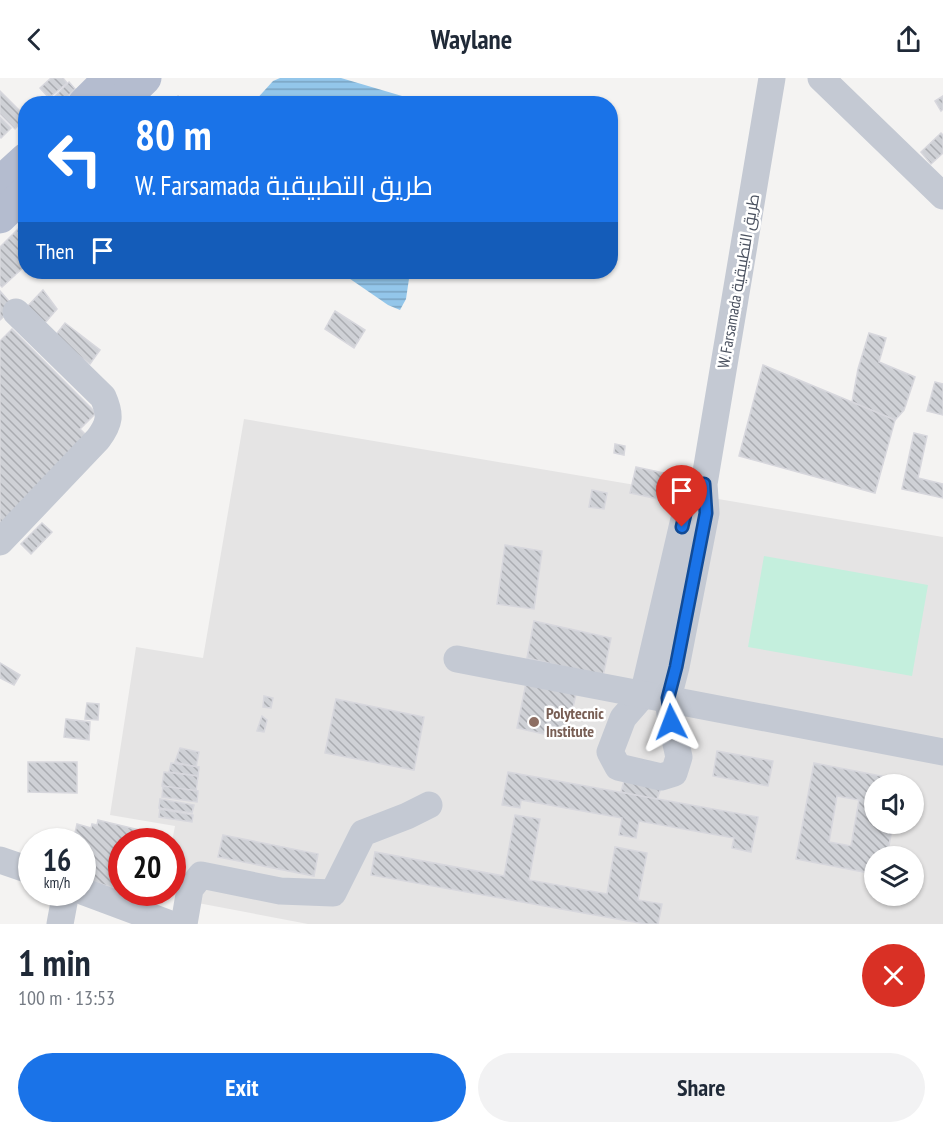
<!DOCTYPE html>
<meta charset="utf-8">
<style>
body{margin:0;font-family:"PT Sans Narrow",Cairo,sans-serif;background:#f2f2f3;color:#1f2937;height:100vh;display:flex;flex-direction:column;font-size:22px;white-space:nowrap}
*{box-sizing:border-box;margin:0}
p{font-size:20px;color:#747a83}
.icon{flex:none;width:33px;height:33px;fill:none;stroke:currentColor;stroke-width:2;stroke-linecap:round;stroke-linejoin:round}
.map{position:relative;height:846px;overflow:hidden}
.sheet{display:flex;flex-direction:column;background:#fff;flex:1}
.sheet>*{flex:none}
.top-card{position:absolute;left:18px;top:18px;width:600px;height:183px;border-radius:24px;box-shadow:0 2px 4px #0004;background:#1a73e8;color:#fff;overflow:hidden}
.tools{position:absolute;left:864px;top:696px;display:grid;gap:12px}
.tools a{display:grid;place-items:center;width:60px;height:60px;border-radius:50%;background:#fff;box-shadow:0 2px 4px #0004;font-size:30px}
.speed{position:absolute;left:18px;top:750px;display:flex;gap:12px;font-size:30px;font-weight:700;text-align:center}
.speed>*{display:grid;place-content:center;width:78px;height:78px;border-radius:50%;background:#fff;box-shadow:0 2px 4px #0004;line-height:1}
.speed small{font-size:15px;font-weight:400}
.speed .limit{border:9px solid #d22;background:#fff;color:#111}
.pin{position:absolute;display:grid;place-items:center;width:51px;height:51px;color:#fff;margin:-62px -26px;border-radius:50% 50% 50% 0;rotate:-45deg;box-shadow:0 0 6px #0007}
.pin .icon{rotate:45deg}
.me{position:absolute;width:66px;margin:-33px;rotate:357deg;stroke-linejoin:round;filter:drop-shadow(0 0 4px #0008)}
.turn{display:flex;align-items:center;gap:21px;height:126px;padding:0 18px;font-size:27px}
.turn .icon{width:78px;height:78px;stroke-width:2.5}
.turn b{display:block;font-size:42px;line-height:51px}
.then{display:flex;align-items:center;height:57px;padding:0 18px;background:#0003;gap:12px;font-size:22px}
.round{display:grid;place-items:center;flex:none;width:63px;height:63px;border-radius:32px;background:#f2f2f3}
.head{display:flex;align-items:center;justify-content:space-between;height:102px;padding:0 18px}
h1{font-size:36px;font-weight:700;line-height:45px}
.cta{display:flex;gap:12px;margin-top:auto;padding:12px 18px}
.cta a{flex:1;height:69px;border-radius:36px;background:#1a73e8;color:#fff;font-size:24px;font-weight:700;line-height:69px;text-align:center}
.cta a+a{background:#f2f2f3;color:#1f2937}
header{display:flex;justify-content:space-between;align-items:center;height:78px;padding:0 18px;background:#fff;font-size:27px;font-weight:700}
.map>svg:first-child{display:block}
.education{fill:#e5e4e4;fill-rule:evenodd}
.grass{fill:#c4efdd}
.water{fill:url(#water-rules)}
.building{fill:url(#building-back-hatch);stroke:#d7d7dd;stroke-width:1.5;fill-rule:evenodd}
.lines{fill:none;stroke-linecap:round;stroke-linejoin:round}
.minor{stroke:#c4c9d3;stroke-width:27}
.major{stroke:#b4bccf;stroke-width:33}
.route-casing{stroke:#114b97;stroke-width:15}
.route{stroke:#1a73e8;stroke-width:10}
.education-dot{fill:#8d6e63;stroke:#fff;stroke-width:2}
.labels{text-anchor:middle;dominant-baseline:central;stroke-width:5;stroke-linejoin:round;paint-order:stroke}
.street-label{font-size:16px;fill:#4a515f;stroke:#fff}
.education-label{font-size:16px;font-weight:bold;fill:#785e54;stroke:#fff;text-anchor:start}
</style>
<header><svg class="icon" aria-label="back" viewBox="0 0 24 24"><path d="M15 5l-7 7 7 7"/></svg>Waylane<svg class="icon" aria-label="share" viewBox="0 0 24 24"><path d="M12 15V3M7 8l5-5 5 5M5 13v7h14v-7"/></svg></header>
<div class="map">
<svg width="943" height="846" viewBox="0 0 943 846">
<defs>
<pattern id="water-rules" width="6" height="5" patternUnits="userSpaceOnUse" patternTransform="scale(1.5)"><rect width="6" height="5" fill="#93c6ea"/><path d="M0 2.5h6" fill="none" stroke="#7aa3c1"/></pattern>
<pattern id="building-back-hatch" width="6" height="6" patternUnits="userSpaceOnUse" patternTransform="scale(1.5)"><rect width="6" height="6" fill="#cfd1d6"/><path d="M-1 5l2 2M0 0l6 6M5-1l2 2" fill="none" stroke="#aaacb1"/></pattern>
</defs>
<rect width="100%" height="100%" fill="#f4f3f2"/>
<path class="education" d="M244 341 943 459V846H308L182 822 173 809 172 764 175 748 110 737 136 569 203 580ZM874 706H914V746H874ZM874 778H914V818H874Z"/>
<polygon class="grass" points="764,478 928,507 912,598 748,569"/>
<g class="water">
<polygon points="280,0 341,0 419,23 421,25 253,25 273,3"/>
<polygon points="340,194 410,194 406,221 400,232 388,227"/>
</g>
<g class="building">
<polygon points="51,0 63,0 67,5 49,20 40,10"/>
<polygon points="69,4 75,11 60,26 52,26 50,23"/>
<polygon points="0,13 26,39 15,51 0,36"/>
<polygon points="178,18 184,26 169,26"/>
<polygon points="943,18 943,31 941,33 935,23"/>
<polygon points="0,39 11,50 1,60 0,59"/>
<polygon points="941,55 943,57 943,75 931,86 921,74"/>
<polygon points="26,143 26,187 2,209 0,207 0,169"/>
<polygon points="43,212 57,231 44,246 26,230"/>
<polygon points="0,213 14,229 0,242"/>
<polygon points="335,233 365,252 354,270 325,251"/>
<polygon points="65,245 100,272 90,286 54,259"/>
<polygon points="12,251 96,335 80,351 88,359 0,457 0,263"/>
<polygon points="869,255 886,260 879,284 915,299 904,332 895,342 852,324 858,291"/>
<polygon points="763,287 895,342 875,415 739,378"/>
<polygon points="935,304 943,306 943,337 927,333"/>
<polygon points="914,355 927,358 918,400 943,406 943,420 902,411"/>
<polygon points="615,366 625,368 624,377 614,375"/>
<polygon points="636,389 678,398 672,424 630,415"/>
<polygon points="592,412 607,415 604,431 589,429"/>
<polygon points="42,445 52,454 31,476 21,466"/>
<polygon points="505,467 542,473 534,531 497,526"/>
<polygon points="534,543 611,560 603,598 527,580"/>
<polygon points="0,585 20,597 14,607 0,600"/>
<polygon points="526,605 576,616 566,661 517,650"/>
<polygon points="264,618 273,620 271,630 263,629"/>
<polygon points="336,621 424,639 414,692 325,675"/>
<polygon points="87,625 99,626 98,642 85,641"/>
<polygon points="262,638 267,642 264,654 257,653"/>
<polygon points="66,641 90,644 89,662 64,659"/>
<polygon points="180,670 199,674 196,689 175,684"/>
<polygon points="717,673 773,683 768,708 713,698"/>
<polygon points="28,684 77,684 77,715 28,714"/>
<polygon points="171,685 199,689 198,698 169,694"/>
<path d="M814 685 902 702 901 706H874V746H893L887 778H874V796L796 781ZM837 718 859 722 851 768 829 764Z"/>
<polygon points="164,694 198,698 196,713 162,708"/>
<polygon points="508,694 758,739 751,774 732,770 734,760 639,743 636,760 619,757 622,740 521,722 520,730 502,727"/>
<polygon points="624,703 661,710 657,721 621,714"/>
<polygon points="163,708 198,713 197,724 162,719"/>
<polygon points="160,721 194,727 192,735 159,730"/>
<polygon points="160,731 193,737 192,744 159,739"/>
<polygon points="515,737 540,741 529,802 607,816 615,769 647,775 638,822 662,826 658,846 645,846 371,797 375,774 504,798"/>
<polygon points="98,742 148,754 146,764 122,764 120,812 85,801 87,792 82,792 82,764 73,764 77,746 91,750 92,746 97,747"/>
<polygon points="223,757 318,776 314,798 218,779"/>
</g>
<g class="lines">
<g class="minor">
<polyline points="821,0 943,118"/>
<polyline points="704,406 687,428 643,617 623,640 610,674 618,689 661,699 674,695 679,679 671,644 668,620 676,589 706,435 704,406 772,0"/>
<path d="M0 464 98 361C110 345 111 337 103 319L16 234"/>
<polyline points="457,581 943,674"/>
<polyline points="0,782 32,793"/>
<polyline points="82,813 170,846"/>
<polyline points="60,846 66,814"/>
<polyline points="184,846 190,811 201,797 280,813 333,815 363,755 407,738 429,727"/>
</g>
<g class="major">
<polyline points="84,26 110,0"/>
<polyline points="118,26 145,0"/>
<polyline points="0,105 26,81"/>
<polyline points="0,139 26,114"/>
</g>
</g>
<g class="lines">
<defs>
<polyline id="route" points="671,644 668,620 676,589 706,435 704,406 687,428 682,449"/>
</defs>
<use href="#route" class="route-casing"/>
<use href="#route" class="route"/>
</g>
<circle class="education-dot" cx="534" cy="644" r="6"/>
<g class="labels">
<g class="street-label">
<text transform="translate(738 203) rotate(-80)">W. Farsamada طريق التطبيقية</text>
</g>
<g class="education-label">
<text x="546" y="635">Polytecnic<tspan x="546" dy="18">Institute</tspan></text>
</g>
</g>
</svg>
<div class="tools">
<a><svg class="icon" aria-label="sound" viewBox="0 0 24 24"><path d="M4 9h4l5-4v14l-5-4H4zM17 9q2 3 0 6"/></svg></a>
<a><svg class="icon" aria-label="layers" viewBox="0 0 24 24"><path d="M12 4l9 5-9 5-9-5zM3 14l9 5 9-5"/></svg></a>
</div>
<div class="speed"><div>16<small>km/h</small></div><div class="limit">20</div></div>
<div class="pin" style="left:682px;top:449px;background:#d93025"><svg class="icon" aria-label="arrive" viewBox="0 0 24 24"><path d="M6 21V4h12l-3 4 3 4H6"/></svg></div>
<svg class="me" style="left:671px;top:644px" viewBox="-20 -20 40 40"><path d="M0-17L14 15 0 8-14 15z" fill="#1a73e8" stroke="#fff" stroke-width="4"/></svg>
<div class="top-card">
<div class="turn"><svg class="icon" aria-label="left" viewBox="0 0 24 24"><path d="M17 20v-9H6M10 6l-5 5 5 5"/></svg><div><b>80 m</b>W. Farsamada طريق التطبيقية</div></div>
<div class="then">Then<svg class="icon" aria-label="arrive" viewBox="0 0 24 24"><path d="M6 21V4h12l-3 4 3 4H6"/></svg></div>
</div>
</div>
<section class="sheet">
<div class="head"><div><h1>1 min</h1><p>100 m · 13:53</p></div><a class="round" style="background:#d93025;color:#fff"><svg class="icon" aria-label="close" viewBox="0 0 24 24"><path d="M6 6l12 12M18 6L6 18"/></svg></a></div>
<div class="cta"><a>Exit</a><a>Share</a></div>
</section>
